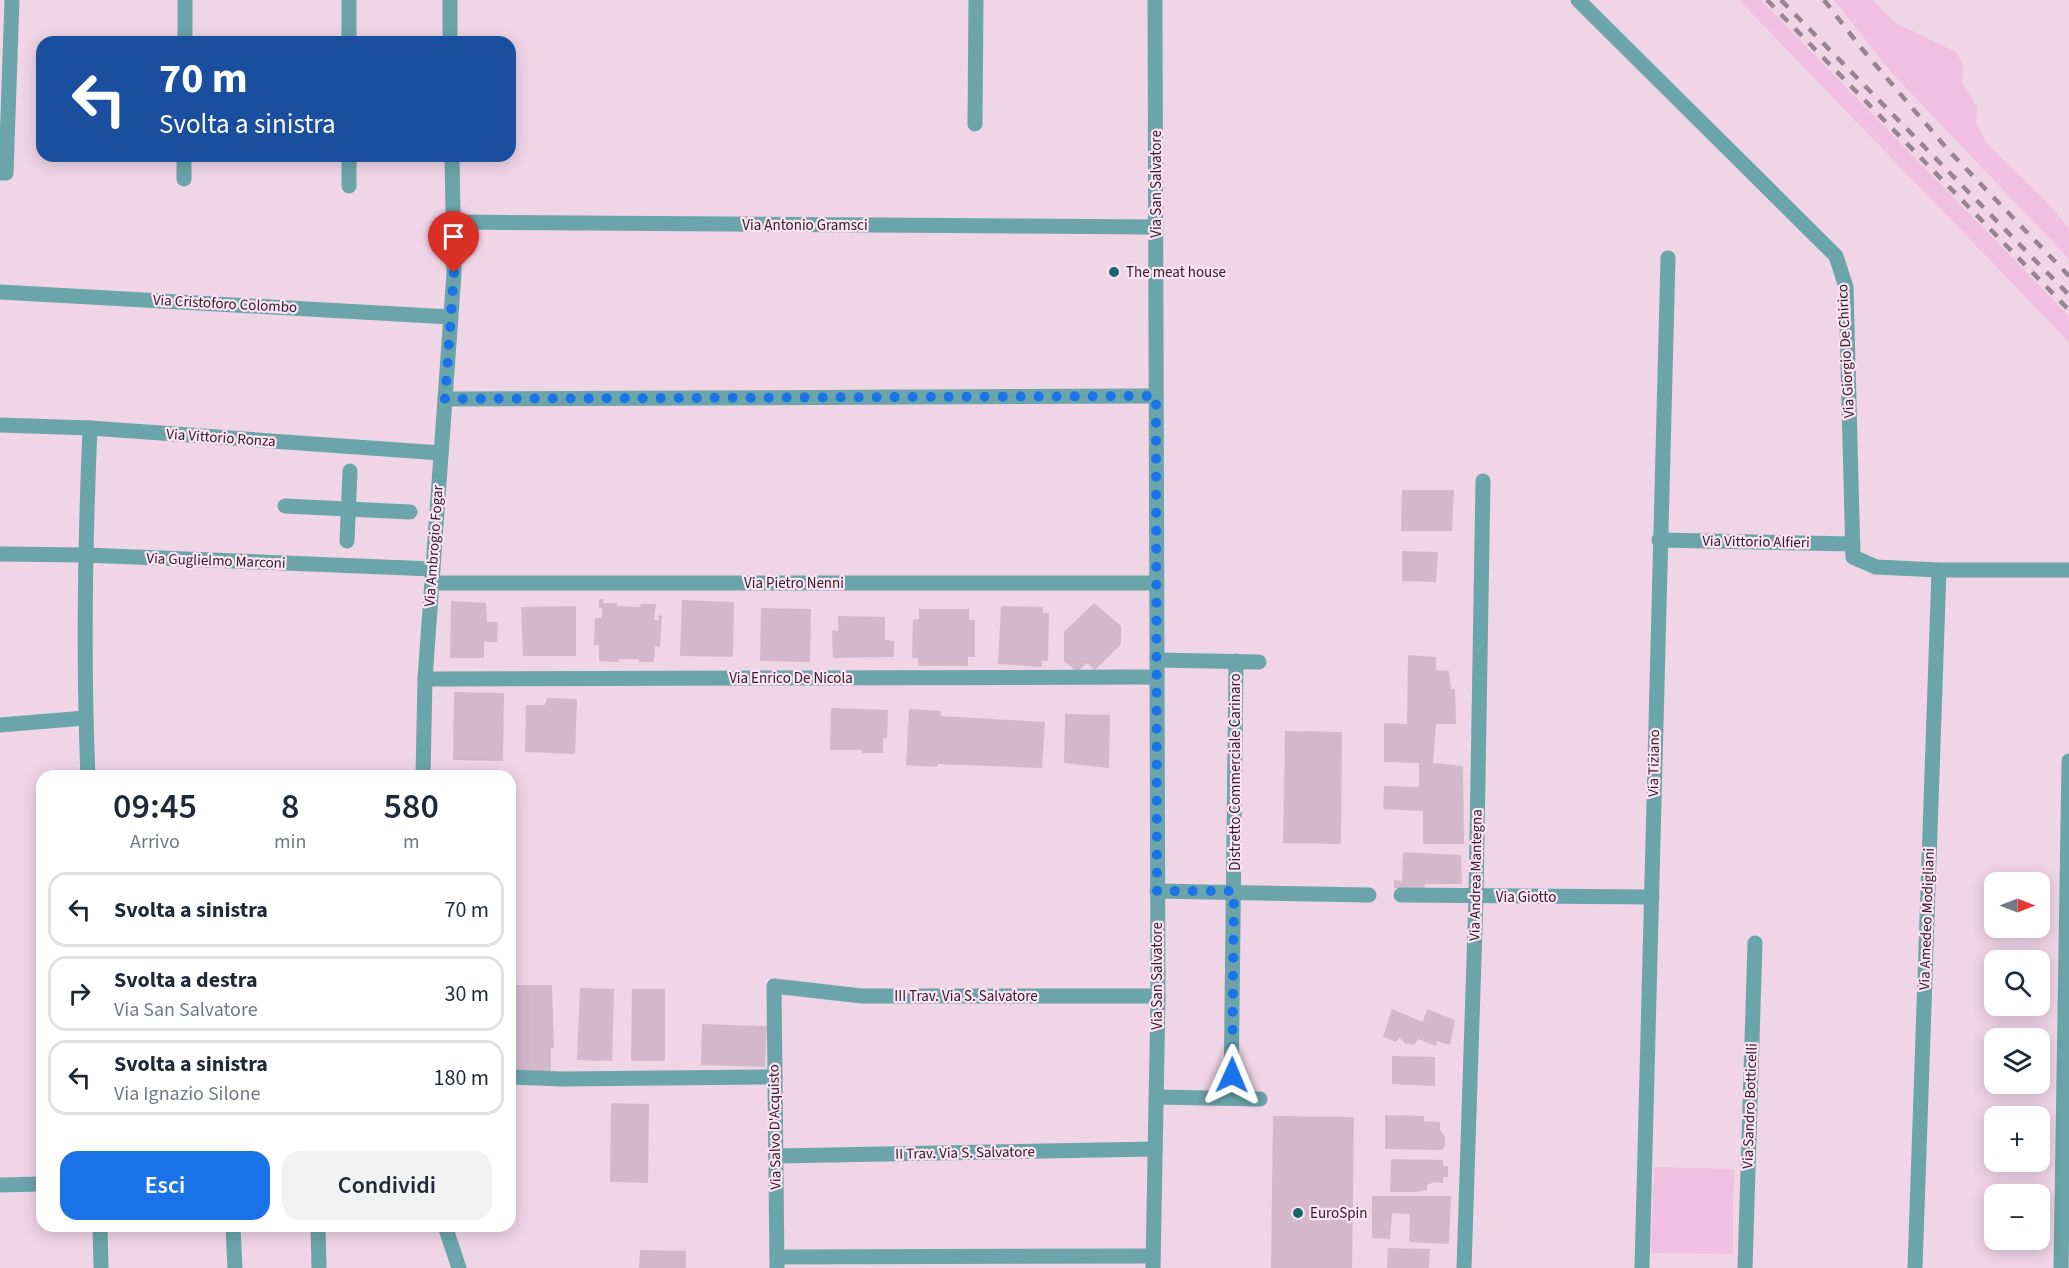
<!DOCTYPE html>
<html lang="it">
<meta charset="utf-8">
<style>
body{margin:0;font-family:"Source Sans 3",sans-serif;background:#f2f2f3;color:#1f2937;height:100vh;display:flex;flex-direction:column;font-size:22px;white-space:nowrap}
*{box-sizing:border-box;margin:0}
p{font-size:20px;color:#747a83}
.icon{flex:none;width:33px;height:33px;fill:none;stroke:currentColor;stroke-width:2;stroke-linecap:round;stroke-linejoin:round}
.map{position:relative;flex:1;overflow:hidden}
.sheet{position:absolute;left:36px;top:770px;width:480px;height:462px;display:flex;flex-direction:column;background:#fff;border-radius:18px;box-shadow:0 3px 15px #0003}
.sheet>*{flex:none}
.top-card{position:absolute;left:36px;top:36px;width:480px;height:126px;border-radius:18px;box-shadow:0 3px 15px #0003;background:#1a4fa0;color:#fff;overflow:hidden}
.needle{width:39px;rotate:90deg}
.controls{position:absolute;left:1984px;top:872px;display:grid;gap:12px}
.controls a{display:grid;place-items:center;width:66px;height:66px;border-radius:12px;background:#fff;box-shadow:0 3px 15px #0003;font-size:30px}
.pin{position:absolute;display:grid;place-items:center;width:51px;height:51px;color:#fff;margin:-62px -26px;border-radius:50% 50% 50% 0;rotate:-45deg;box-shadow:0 0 6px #0007}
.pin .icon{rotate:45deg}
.me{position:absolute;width:66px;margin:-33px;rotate:1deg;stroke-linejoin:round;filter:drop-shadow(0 0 4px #0008)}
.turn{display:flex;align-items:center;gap:21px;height:126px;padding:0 24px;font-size:27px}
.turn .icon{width:78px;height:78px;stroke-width:2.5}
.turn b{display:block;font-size:42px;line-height:51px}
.eta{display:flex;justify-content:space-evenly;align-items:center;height:102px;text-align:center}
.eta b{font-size:36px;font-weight:600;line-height:42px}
.primary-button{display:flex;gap:12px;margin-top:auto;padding:12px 24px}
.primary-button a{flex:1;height:69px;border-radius:18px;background:#1a73e8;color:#fff;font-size:24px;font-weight:600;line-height:69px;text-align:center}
.primary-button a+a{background:#f2f2f3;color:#1f2937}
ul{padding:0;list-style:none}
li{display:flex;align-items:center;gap:18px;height:75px;margin:0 12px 9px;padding:0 12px;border:3px solid #e0e1e3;border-radius:18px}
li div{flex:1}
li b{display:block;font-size:22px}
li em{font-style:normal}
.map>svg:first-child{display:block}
.green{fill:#f0bfe1}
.building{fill:#d2b8ca}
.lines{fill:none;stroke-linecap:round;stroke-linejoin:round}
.minor{stroke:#6ba5a9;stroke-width:15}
.rail{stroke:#978491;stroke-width:4.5;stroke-dasharray:10 10;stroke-linecap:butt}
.route{stroke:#1a73e8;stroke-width:10;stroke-dasharray:0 18}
.poi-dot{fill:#19676c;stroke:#fee2f5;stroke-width:2}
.labels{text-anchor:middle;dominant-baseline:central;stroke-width:4.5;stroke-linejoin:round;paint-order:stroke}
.street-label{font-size:15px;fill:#2d242a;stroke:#fee2f5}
.poi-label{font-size:15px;fill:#2d242a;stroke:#fee2f5;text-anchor:start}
</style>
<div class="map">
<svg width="2069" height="1268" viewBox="0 0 2069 1268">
<rect width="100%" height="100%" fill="#f0d5e7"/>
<g class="green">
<polygon points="1739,0 1761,0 2069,316 2069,342"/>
<polygon points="1834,0 1873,0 1895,23 1956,52 1963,65 1962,82 1977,107 1976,123 1988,145 2044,199 2069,228 2069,259 1891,72"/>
<polygon points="1654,1167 1734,1169 1733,1254 1651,1253"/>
</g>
<g class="building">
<polygon points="1402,490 1454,490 1452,531 1401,531"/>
<polygon points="1402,551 1438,552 1436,582 1402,581"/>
<polygon points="599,599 604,599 603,603 617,603 617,606 640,607 641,604 656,604 654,620 659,620 658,616 662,615 660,647 655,646 654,662 639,662 639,659 619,659 618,662 599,661 599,645 594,645 595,618 602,618 602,608 599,607"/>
<polygon points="682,600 734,602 733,657 680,656"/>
<polygon points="451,601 486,603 487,622 498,622 497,642 484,642 484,658 450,658"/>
<polygon points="1094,603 1121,626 1121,644 1095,670 1087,663 1077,672 1064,661 1064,632"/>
<polygon points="576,606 576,656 523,656 521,607"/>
<polygon points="1001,606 1043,607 1043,613 1049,613 1048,661 1042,661 1042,667 998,664"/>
<polygon points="761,608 811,609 810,662 760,661"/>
<polygon points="919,609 969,609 969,620 975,620 975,657 968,657 968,666 919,666 918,658 912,658 913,620 919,619"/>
<polygon points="838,616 885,617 885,640 894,641 894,657 833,658 832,630 838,631"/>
<polygon points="1408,655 1436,657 1436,670 1449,671 1451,689 1455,689 1456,724 1436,724 1433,763 1463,766 1464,844 1423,844 1423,811 1383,809 1384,786 1419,787 1419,763 1384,762 1384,723 1407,724"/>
<polygon points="454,692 504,693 503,761 453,760"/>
<polygon points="547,698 577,699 575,754 525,752 526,705 545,705"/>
<polygon points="831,708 888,710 887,738 883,738 883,753 862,753 862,750 830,750"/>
<polygon points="909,709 941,711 941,716 1045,722 1042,768 938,764 937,767 906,765"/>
<polygon points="1065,714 1110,715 1109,768 1064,763"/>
<polygon points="1285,731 1342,732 1341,844 1283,843"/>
<polygon points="1403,852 1461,855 1462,884 1425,884 1424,889 1394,888 1394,880 1402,881"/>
<polygon points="510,985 552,985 554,1048 551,1048 551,1071 510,1071"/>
<polygon points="580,988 614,989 612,1061 577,1060"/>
<polygon points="632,989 665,989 665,1061 631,1061"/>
<polygon points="1392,1009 1423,1022 1427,1009 1455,1020 1450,1045 1437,1041 1436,1046 1418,1039 1414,1045 1404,1043 1404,1041 1399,1038 1396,1042 1383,1037"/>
<polygon points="702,1024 767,1026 765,1067 701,1065"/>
<polygon points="1392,1056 1435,1057 1435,1086 1392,1084"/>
<polygon points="611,1103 649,1104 648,1183 610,1182"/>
<polygon points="1385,1115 1424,1116 1424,1121 1440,1122 1440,1130 1445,1137 1445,1146 1442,1150 1385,1149"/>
<polygon points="1273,1116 1354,1117 1352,1268 1271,1268"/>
<polygon points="1391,1159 1443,1160 1443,1166 1448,1166 1448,1177 1443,1177 1443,1183 1434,1182 1427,1185 1427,1190 1415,1192 1390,1192"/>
<polygon points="1372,1196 1451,1196 1449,1244 1409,1242 1410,1214 1392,1213 1390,1239 1372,1238"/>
<polygon points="1388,1248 1430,1249 1429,1268 1387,1268"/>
<polygon points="640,1250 686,1251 686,1268 639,1268"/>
</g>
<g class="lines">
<g class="minor">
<polyline points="450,0 450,42"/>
<polyline points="1578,0 1836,256 1846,287 1853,557 1876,567 1939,570 2069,570"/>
<polyline points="185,42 185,0"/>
<polyline points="349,42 349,0"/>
<polyline points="975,124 976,0"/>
<polyline points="0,173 6,173 12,0"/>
<polyline points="184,179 184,156"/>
<polyline points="349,186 349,156"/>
<polyline points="453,222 1156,227"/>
<polyline points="0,292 451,317"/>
<polyline points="445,399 1156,396"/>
<polyline points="0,425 90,428 441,453"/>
<polyline points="285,506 410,512"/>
<polyline points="1659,540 1853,544"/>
<polyline points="347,541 350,471"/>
<polyline points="0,554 85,555 433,569"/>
<polyline points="432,583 1156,583"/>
<polyline points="1157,660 1259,662"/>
<polyline points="425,679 1157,677"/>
<polyline points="0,725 85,718"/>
<path d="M88 776C83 660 85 544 90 428"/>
<polyline points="423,776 425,679 454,273 452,156"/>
<polyline points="1157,891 1369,895"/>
<polyline points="1401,895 1652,897"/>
<polyline points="510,1077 562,1079 775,1077"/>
<polyline points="1156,1097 1260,1099"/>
<polyline points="1231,1098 1236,661"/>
<polyline points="776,1156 1155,1149"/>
<polyline points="0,1185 42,1184"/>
<polyline points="100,1226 101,1268"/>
<polyline points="233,1226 235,1268"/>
<polyline points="318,1226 319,1268"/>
<polyline points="445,1226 459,1268"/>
<polyline points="777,1257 1153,1256"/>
<polyline points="777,1268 774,986 862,996 1158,996"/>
<polyline points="1153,1268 1158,996 1155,0"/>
<polyline points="1464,1268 1476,897 1483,481"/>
<polyline points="1642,1268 1668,258"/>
<polyline points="1745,1268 1755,943"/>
<polyline points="1915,1268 1939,570"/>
<polyline points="2061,1268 2069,761"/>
</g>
<g class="rail">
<polyline points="1767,0 2069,310"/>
<polyline points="1781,0 2069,295"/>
<polyline points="1824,0 1862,49 1949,151 2069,276"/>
</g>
</g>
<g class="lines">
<polyline class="route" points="454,273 445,399 1156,396 1157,891 1234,891 1232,1075"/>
</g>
<g class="poi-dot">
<circle cx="1114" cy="272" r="6"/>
<circle cx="1298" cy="1213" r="6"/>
</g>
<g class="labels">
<g class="street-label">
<text transform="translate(1156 184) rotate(-90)">Via San Salvatore</text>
<text x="805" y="225">Via Antonio Gramsci</text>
<text transform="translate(225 304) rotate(3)">Via Cristoforo Colombo</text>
<text transform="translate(1846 351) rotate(-93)">Via Giorgio De Chirico</text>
<text transform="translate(221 438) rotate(4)">Via Vittorio Ronza</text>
<text transform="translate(1756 542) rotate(1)">Via Vittorio Alfieri</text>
<text transform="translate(434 546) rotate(-86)">Via Ambrogio Fogar</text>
<text transform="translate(216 561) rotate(2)">Via Guglielmo Marconi</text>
<text x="794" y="583">Via Pietro Nenni</text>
<text x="791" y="678">Via Enrico De Nicola</text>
<text transform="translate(1654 763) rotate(-89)">Via Tiziano</text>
<text transform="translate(1235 772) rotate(-90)">Distretto Commerciale Carinaro</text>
<text transform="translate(1476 875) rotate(-89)">Via Andrea Mantegna</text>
<text x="1526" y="897">Via Giotto</text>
<text transform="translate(1927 919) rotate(-88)">Via Amedeo Modigliani</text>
<text transform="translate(1157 976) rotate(-90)">Via San Salvatore</text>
<text x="966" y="996">III Trav. Via S. Salvatore</text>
<text transform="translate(1750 1106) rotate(-88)">Via Sandro Botticelli</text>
<text transform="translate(775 1127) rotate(-91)">Via Salvo D'Acquisto</text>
<text transform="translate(965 1153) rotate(-1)">II Trav. Via S. Salvatore</text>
</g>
<g class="poi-label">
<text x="1126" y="272">The meat house</text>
<text x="1310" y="1213">EuroSpin</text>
</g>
</g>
</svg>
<div class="controls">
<a><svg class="needle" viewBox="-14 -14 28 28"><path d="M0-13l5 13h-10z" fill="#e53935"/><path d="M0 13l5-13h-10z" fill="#747a83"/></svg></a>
<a><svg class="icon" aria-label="search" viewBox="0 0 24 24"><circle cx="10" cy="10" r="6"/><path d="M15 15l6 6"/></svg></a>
<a><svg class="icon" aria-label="layers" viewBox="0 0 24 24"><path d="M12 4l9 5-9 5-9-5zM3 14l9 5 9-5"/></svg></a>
<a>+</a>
<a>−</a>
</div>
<div class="pin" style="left:454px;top:273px;background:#d93025"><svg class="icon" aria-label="arrive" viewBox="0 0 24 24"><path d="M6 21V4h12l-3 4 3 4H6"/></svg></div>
<svg class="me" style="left:1232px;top:1075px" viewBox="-20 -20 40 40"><path d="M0-17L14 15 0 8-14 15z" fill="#1a73e8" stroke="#fff" stroke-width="4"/></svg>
<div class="top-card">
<div class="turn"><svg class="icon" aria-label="left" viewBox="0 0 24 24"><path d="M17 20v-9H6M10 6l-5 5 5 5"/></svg><div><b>70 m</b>Svolta a sinistra</div></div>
</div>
<section class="sheet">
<div class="eta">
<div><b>09:45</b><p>Arrivo</p></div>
<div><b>8</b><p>min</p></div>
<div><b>580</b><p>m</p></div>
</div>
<ul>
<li><svg class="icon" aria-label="left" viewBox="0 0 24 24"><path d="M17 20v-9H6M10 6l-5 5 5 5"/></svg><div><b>Svolta a sinistra</b></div><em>70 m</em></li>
<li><svg class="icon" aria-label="right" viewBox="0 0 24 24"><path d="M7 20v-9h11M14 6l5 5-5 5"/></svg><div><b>Svolta a destra</b><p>Via San Salvatore</p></div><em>30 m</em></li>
<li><svg class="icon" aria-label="left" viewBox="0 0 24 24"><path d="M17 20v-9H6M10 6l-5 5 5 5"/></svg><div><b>Svolta a sinistra</b><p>Via Ignazio Silone</p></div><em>180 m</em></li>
</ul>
<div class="primary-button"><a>Esci</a><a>Condividi</a></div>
</section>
</div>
